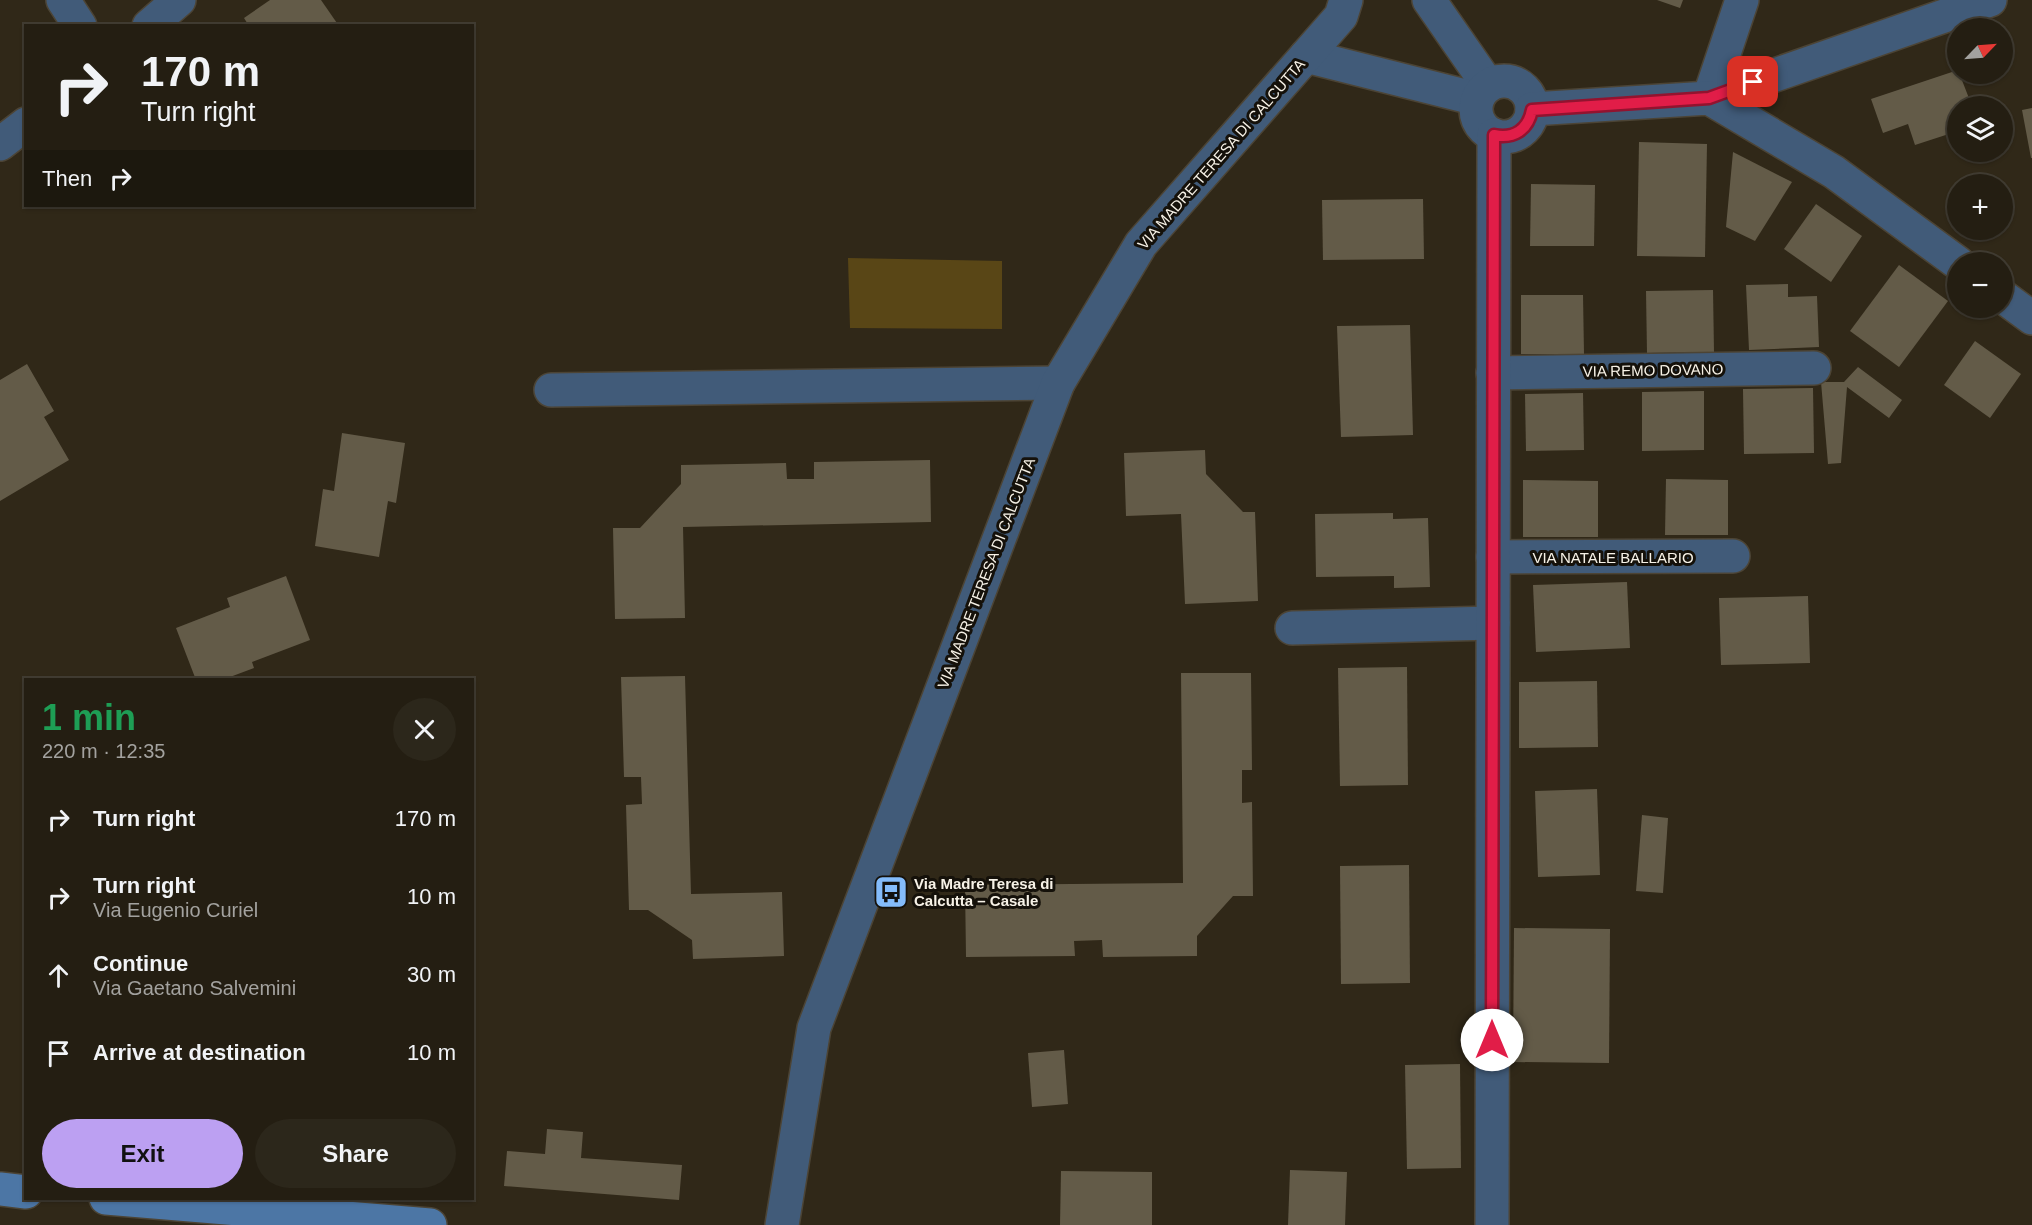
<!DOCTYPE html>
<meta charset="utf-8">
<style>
body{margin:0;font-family:Helvetica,sans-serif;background:#2c271b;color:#f1f3f6;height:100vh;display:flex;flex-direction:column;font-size:22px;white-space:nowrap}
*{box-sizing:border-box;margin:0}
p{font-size:20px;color:#a3a29f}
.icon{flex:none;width:33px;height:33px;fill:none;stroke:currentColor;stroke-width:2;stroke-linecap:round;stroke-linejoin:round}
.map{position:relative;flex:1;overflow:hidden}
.side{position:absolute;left:24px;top:678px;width:450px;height:522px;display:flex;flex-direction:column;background:#241e12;border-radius:0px;box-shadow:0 2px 4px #0004,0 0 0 2px #413c32}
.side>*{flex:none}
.top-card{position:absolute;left:24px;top:24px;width:450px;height:183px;border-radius:0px;box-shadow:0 2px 4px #0004,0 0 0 2px #413c32;background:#241e12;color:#f1f3f6;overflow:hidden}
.needle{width:39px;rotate:65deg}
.tools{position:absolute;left:1947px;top:18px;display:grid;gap:12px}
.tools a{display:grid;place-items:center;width:66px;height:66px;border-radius:50%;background:#241e12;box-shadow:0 2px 4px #0004,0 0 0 2px #413c32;font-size:30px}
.pin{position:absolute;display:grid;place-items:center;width:51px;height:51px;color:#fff;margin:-26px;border-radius:12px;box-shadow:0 3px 9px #0006}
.me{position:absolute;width:66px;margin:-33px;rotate:0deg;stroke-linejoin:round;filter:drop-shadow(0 0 4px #0008)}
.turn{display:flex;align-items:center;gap:21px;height:126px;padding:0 18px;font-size:27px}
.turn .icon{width:78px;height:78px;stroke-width:2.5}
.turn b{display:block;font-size:42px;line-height:51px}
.then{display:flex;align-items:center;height:57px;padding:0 18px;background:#0003;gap:12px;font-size:22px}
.round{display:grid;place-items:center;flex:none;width:63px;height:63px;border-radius:32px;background:#2c271b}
.overview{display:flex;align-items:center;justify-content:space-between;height:102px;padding:0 18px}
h1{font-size:36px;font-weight:800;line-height:45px;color:#1e9e55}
.action{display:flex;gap:12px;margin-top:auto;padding:12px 18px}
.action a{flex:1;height:69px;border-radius:36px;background:#bca0f2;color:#111;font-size:24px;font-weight:800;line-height:69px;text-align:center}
.action a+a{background:#2c271b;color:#f1f3f6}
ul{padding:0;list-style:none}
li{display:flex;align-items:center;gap:18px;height:78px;padding:0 18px}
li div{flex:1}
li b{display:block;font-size:22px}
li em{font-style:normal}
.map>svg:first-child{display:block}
.green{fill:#594616}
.building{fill:#635b48}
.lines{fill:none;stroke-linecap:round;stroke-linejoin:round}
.street-casing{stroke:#4c4435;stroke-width:36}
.secondary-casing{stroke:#4c4435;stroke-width:36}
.street{stroke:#415b79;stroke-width:33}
.secondary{stroke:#4c76a5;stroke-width:33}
.route-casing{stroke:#92132f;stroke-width:15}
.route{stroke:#e11d48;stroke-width:10}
.labels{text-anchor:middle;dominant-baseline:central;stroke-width:6;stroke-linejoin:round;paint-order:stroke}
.street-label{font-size:15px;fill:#f7f2e7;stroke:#15110a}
.poi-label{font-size:15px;font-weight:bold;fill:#f7f2e7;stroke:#15110a;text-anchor:start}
</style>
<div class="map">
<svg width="2032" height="1225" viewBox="0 0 2032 1225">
<rect width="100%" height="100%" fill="#302818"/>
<polygon class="green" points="848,258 1002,261 1002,329 850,328"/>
<g class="building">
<polygon points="270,0 321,0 339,26 249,26 244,18"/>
<polygon points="1657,0 1683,0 1680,8"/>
<polygon points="1958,70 1972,106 1958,106 1958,131 1915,145 1908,124 1883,133 1871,99"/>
<polygon points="2032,108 2032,158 2031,158 2022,110"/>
<polygon points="1639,142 1707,144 1705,257 1637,256"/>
<polygon points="1733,152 1792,182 1755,241 1726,227"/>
<polygon points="1531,184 1595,185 1594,246 1530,246"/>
<polygon points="1423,199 1424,259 1323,260 1322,200"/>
<polygon points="1816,204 1862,236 1831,282 1784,249"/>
<polygon points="1899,265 1948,301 1899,367 1850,331"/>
<polygon points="1788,284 1788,297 1817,296 1819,347 1749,350 1746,285"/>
<polygon points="1713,290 1714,352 1647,353 1646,291"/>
<polygon points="1521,295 1583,295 1584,354 1521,354"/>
<polygon points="1410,325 1413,435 1341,437 1337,326"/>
<polygon points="1975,341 2021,374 1990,418 1944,385"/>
<polygon points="27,364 54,411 44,417 69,460 0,501 0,380"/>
<polygon points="1858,367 1902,400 1889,418 1847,387 1841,463 1828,464 1821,382 1844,382"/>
<polygon points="1813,388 1814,453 1744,454 1743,389"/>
<polygon points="1704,391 1704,450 1642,451 1642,392"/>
<polygon points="1583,393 1584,450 1526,451 1525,394"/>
<polygon points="342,433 405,443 396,503 388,501 379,557 315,546 323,489 334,491"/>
<polygon points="1205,450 1206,474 1243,512 1255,512 1258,601 1185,604 1181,514 1126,516 1124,453"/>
<polygon points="930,460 931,522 683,527 685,618 615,619 613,528 640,528 681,484 681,465 786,463 787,479 814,479 814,462"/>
<polygon points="1666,479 1728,480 1728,535 1665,535"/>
<polygon points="1523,480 1598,481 1598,537 1523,537"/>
<polygon points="1393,513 1393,519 1428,518 1430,587 1394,588 1394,576 1316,577 1315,514"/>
<polygon points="286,576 310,640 252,662 254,668 222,680 196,680 176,628 230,607 227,598"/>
<polygon points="1627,582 1630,648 1536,652 1533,585"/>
<polygon points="1808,596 1810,663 1721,665 1719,598"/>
<polygon points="1407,667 1408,785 1340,786 1338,668"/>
<polygon points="1181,673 1251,673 1252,770 1242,770 1242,803 1252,802 1253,896 1233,896 1197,936 1197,956 1103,957 1102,940 1074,941 1075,956 966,957 965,885 1183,883"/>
<polygon points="685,676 691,894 782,892 784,956 693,959 692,940 648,910 629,910 626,805 642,804 641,777 624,777 621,677"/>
<polygon points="1597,681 1598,747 1519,748 1519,682"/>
<polygon points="1597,789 1600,875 1538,877 1535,791"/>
<polygon points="1642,815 1668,818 1663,893 1636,891"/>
<polygon points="1409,865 1410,983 1341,984 1340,866"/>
<polygon points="1514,928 1610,929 1609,1063 1513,1062"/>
<polygon points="1064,1050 1068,1104 1032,1107 1028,1053"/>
<polygon points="1460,1064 1461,1168 1407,1169 1405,1065"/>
<polygon points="547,1129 583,1132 581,1158 682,1165 679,1200 504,1186 507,1151 545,1154"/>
<polygon points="1290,1170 1347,1172 1345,1225 1288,1225"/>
<polygon points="1061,1171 1152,1172 1152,1225 1060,1225"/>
</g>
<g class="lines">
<defs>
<g id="street">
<polyline points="63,0 80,26"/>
<polyline points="1429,0 1488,85"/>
<polyline points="149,26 179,0"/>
<polyline points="1306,56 1477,99"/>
<circle cx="1504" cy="109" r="28"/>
<polyline points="1709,98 1990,0"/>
<polyline points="1709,98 1742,0"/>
<polyline points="1532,109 1709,98 1834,172 1958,263"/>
<polyline points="0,144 26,124"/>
<polyline points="2002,296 2032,318"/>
<polyline points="1493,373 1814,368"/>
<polyline points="551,390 1058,383"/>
<polyline points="1493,557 1733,556"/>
<polyline points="1292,628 1493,623"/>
<polyline points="782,1225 814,1028 1058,383 1141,244 1341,16 1346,0"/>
<polyline points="1492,1225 1494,135"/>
</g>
<g id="secondary">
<polyline points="0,1189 26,1192"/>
<polyline points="106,1198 430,1225"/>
</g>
</defs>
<use href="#street" class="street-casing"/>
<use href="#secondary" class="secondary-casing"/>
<use href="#street" class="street"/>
<use href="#secondary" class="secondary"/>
</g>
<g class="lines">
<defs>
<path id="route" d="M1492 1040 1494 135C1514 139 1528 130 1532 110L1709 98 1753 82"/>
</defs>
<use href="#route" class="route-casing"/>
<use href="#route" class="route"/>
</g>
<defs>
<symbol id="bus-square" viewBox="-11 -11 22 22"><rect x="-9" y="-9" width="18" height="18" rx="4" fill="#84bcfb" stroke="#15110a"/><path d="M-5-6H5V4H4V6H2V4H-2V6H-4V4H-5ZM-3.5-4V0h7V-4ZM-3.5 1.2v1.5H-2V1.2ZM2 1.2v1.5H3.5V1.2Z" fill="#111"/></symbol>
</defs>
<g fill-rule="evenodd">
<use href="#bus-square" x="872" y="873" width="38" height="38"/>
</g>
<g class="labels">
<g class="street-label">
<text transform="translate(1221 154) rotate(-49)">VIA MADRE TERESA DI CALCUTTA</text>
<text transform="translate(1653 370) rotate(-1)">VIA REMO DOVANO</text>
<text x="1613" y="557">VIA NATALE BALLARIO</text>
<text transform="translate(986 573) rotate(-69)">VIA MADRE TERESA DI CALCUTTA</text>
</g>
<g class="poi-label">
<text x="914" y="883">Via Madre Teresa di<tspan x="914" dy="17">Calcutta – Casale</tspan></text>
</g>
</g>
</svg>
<div class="tools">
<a><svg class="needle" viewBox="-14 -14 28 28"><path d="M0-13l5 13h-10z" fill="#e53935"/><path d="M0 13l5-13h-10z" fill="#a3a29f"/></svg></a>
<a><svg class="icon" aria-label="layers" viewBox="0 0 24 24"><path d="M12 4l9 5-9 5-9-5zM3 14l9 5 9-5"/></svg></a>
<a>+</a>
<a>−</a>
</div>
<div class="pin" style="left:1753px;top:82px;background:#d93025"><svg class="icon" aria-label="arrive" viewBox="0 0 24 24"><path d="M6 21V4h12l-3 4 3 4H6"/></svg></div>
<svg class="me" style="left:1492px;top:1040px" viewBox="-20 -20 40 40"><circle r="19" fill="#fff"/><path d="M0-13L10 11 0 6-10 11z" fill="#e11d48"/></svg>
<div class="top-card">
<div class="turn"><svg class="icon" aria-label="right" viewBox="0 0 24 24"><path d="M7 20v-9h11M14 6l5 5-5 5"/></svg><div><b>170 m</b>Turn right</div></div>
<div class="then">Then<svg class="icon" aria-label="right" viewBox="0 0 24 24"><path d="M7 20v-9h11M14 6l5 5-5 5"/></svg></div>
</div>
<section class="side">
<div class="overview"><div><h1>1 min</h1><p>220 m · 12:35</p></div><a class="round"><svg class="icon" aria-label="close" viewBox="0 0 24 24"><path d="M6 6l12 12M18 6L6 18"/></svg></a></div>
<ul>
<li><svg class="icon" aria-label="right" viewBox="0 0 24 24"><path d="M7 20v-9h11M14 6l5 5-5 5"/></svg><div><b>Turn right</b></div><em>170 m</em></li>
<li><svg class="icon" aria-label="right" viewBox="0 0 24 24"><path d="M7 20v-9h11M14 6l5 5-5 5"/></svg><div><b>Turn right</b><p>Via Eugenio Curiel</p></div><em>10 m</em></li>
<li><svg class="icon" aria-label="ahead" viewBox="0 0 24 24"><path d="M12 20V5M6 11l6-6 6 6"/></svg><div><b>Continue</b><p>Via Gaetano Salvemini</p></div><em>30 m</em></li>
<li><svg class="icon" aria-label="arrive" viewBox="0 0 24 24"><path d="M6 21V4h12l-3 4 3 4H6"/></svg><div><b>Arrive at destination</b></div><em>10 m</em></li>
</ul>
<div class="action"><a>Exit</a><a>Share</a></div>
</section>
</div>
